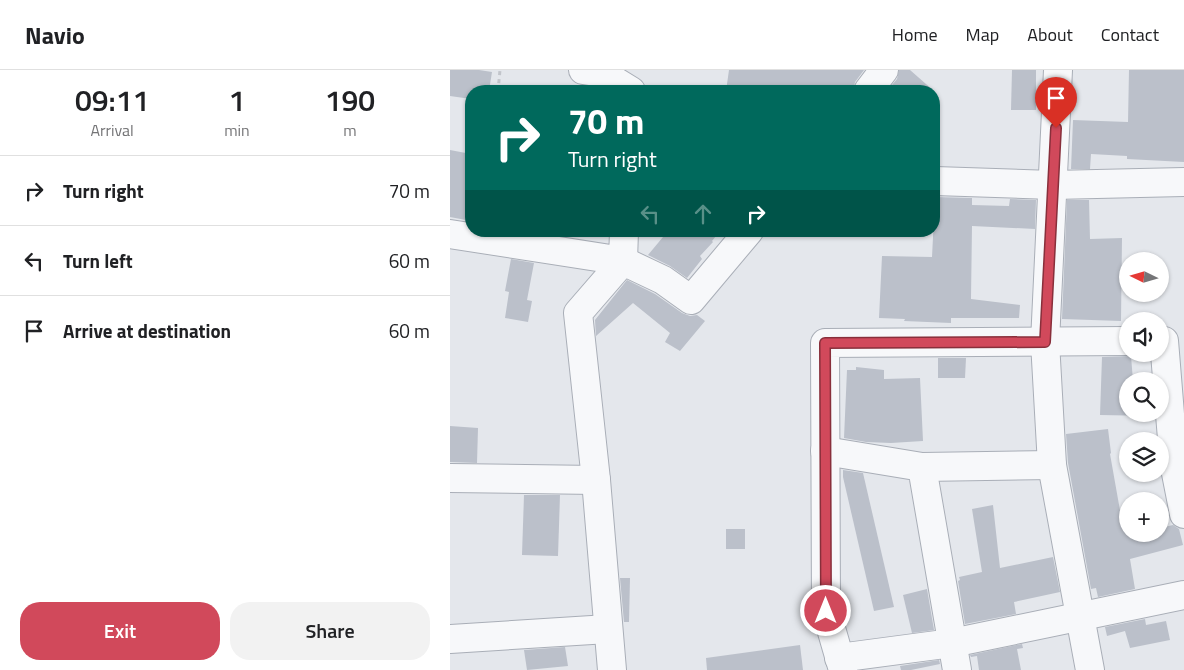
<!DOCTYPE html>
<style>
body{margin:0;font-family:"Titillium Web",sans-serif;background:#f2f2f2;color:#202124;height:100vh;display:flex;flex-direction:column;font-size:19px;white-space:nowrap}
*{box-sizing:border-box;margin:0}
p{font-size:16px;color:#757577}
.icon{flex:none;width:28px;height:28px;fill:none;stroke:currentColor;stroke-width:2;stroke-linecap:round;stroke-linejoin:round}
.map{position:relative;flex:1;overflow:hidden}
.side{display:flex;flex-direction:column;background:#fff;width:450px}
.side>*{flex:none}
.hud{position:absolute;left:15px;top:15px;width:475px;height:152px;border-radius:20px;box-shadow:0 1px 4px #0004;background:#00695c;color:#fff;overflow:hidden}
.needle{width:32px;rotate:275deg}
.buttons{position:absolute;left:669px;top:182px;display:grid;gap:10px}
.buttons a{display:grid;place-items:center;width:50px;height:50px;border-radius:50%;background:#fff;box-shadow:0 1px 4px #0004;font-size:25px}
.pin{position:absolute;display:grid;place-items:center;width:42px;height:42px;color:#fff;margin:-51px -21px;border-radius:50% 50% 50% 0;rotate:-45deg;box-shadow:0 0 5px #0007}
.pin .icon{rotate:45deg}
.me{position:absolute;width:55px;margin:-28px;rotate:0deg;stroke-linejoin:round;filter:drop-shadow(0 0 4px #0008)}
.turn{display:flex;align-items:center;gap:18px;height:105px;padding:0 20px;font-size:22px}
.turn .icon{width:65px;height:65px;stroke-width:2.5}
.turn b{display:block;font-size:35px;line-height:42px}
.lanes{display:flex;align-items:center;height:48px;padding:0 20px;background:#0003;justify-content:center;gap:25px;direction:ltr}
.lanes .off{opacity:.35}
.eta{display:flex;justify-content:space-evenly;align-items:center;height:85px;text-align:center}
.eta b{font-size:30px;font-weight:600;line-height:35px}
.button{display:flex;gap:10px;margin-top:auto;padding:10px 20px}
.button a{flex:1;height:58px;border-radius:20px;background:#d1495b;color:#fff;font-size:20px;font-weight:600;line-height:58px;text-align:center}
.button a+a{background:#f2f2f2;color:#202124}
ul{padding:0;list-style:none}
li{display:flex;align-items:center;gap:15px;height:70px;padding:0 20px;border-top:1px solid #e0e0e0}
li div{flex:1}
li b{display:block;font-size:19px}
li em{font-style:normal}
header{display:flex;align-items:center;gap:30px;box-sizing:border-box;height:70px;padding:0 25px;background:#fff;border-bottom:1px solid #e0e0e0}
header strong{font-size:24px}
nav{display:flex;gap:28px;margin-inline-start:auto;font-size:18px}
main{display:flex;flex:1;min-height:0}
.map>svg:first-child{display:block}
.building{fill:#bbc0ca}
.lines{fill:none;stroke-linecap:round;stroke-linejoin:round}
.minor-casing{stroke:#a9aeb7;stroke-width:30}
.path{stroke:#c2c5cb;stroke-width:3;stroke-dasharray:4 4;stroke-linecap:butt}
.minor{stroke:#f7f8fa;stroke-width:28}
.route-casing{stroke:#882f3b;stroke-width:12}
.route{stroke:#d1495b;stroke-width:9}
</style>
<header>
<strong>Navio</strong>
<nav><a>Home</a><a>Map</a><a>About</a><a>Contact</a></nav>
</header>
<main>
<section class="side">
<div class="eta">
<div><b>09:11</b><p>Arrival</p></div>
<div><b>1</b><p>min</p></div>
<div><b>190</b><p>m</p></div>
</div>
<ul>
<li><svg class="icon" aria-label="right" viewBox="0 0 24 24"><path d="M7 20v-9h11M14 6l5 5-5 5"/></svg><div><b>Turn right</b></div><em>70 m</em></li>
<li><svg class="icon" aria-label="left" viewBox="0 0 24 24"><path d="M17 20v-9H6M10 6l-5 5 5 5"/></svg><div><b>Turn left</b></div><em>60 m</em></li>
<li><svg class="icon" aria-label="arrive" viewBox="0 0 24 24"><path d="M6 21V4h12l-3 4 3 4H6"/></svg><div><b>Arrive at destination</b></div><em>60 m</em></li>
</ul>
<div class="button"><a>Exit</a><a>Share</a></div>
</section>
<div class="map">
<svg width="734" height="600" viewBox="0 0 734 600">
<rect width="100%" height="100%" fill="#e4e7ec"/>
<g class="building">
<polygon points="0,0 29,0 42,2 39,21 21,21 21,29 0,26"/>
<polygon points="279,0 414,0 405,12 403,21 276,21"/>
<polygon points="449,0 460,0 484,21 437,21 447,9"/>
<polygon points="562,0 586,0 586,40 561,40"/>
<polygon points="679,0 734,0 734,92 677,89 677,86 641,84 640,99 621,99 623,50 678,52"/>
<polygon points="0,80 21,84 21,151 0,147"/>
<polygon points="485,127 522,128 522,135 559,136 560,129 586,130 585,159 522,156 521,229 570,235 569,248 501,248 501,253 454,251 455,249 429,248 432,186 482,187"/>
<polygon points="617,130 639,130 640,169 672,168 671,251 612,249"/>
<polygon points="218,161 270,161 262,171 263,172 250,186 252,189 237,208 220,196 198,185"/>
<polygon points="61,189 84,193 77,230 82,231 78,252 55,248 59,222 55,221"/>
<polygon points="177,210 205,224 232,243 240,246 247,245 255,251 230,281 215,272 220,263 183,233 146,266 145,250"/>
<polygon points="681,286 683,311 678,311 678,344 703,344 703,346 650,345 652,287"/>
<polygon points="488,288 516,288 515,308 488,308"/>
<polygon points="406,297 434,300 434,309 470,308 473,371 441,373 416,372 394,368 397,300 406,300"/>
<polygon points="0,356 28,358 27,393 0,392"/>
<polygon points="658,359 661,383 660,384 671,446 676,445 678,464 680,464 680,466 688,464 710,464 710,458 723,455 729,459 733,475 680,489 685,519 648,527 646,518 641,519 618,393 616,364"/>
<polygon points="393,400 413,403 444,537 424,541 393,407"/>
<polygon points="74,425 110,425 108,486 72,485"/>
<polygon points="543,435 550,498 603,487 610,522 564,532 566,544 515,554 508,511 510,510 509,507 532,502 522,439"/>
<rect x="276" y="459" width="19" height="20"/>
<polygon points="170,508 180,508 179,552 174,552"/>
<polygon points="477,519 484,560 462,563 453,525"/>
<polygon points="695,549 696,555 716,551 720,570 680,578 675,561 657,566 655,557"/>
<polygon points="572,574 573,578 567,579 571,600 529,600 527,586 521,587 520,585"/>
<polygon points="350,575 353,600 257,600 256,588"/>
<polygon points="115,577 118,596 77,600 74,580"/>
<polygon points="489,590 490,594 461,600 451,600 450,596"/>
</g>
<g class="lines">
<defs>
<g id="minor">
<polyline points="133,0 152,3 181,21"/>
<polyline points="608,0 595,272 602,395 640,600"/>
<polyline points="418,21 434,0"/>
<polyline points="485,111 603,115 734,112"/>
<polyline points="0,164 173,191 174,161"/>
<polyline points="714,271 724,393 734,444"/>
<polyline points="375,381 472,397 507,600"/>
<polyline points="472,397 602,395"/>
<polyline points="0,408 146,410"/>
<polyline points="0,569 158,559"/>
<polyline points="389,588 502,573 734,525"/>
<polyline points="162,600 146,410 128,243 173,191 213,210 241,230 299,161"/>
<polyline points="393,600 376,541 375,273 678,271"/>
</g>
</defs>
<use href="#minor" class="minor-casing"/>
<polyline class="path" points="48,21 50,0"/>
<use href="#minor" class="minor"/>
</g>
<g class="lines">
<defs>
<polyline id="route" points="376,541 375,273 595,272 606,58"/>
</defs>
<use href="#route" class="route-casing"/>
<use href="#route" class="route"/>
</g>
</svg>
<div class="buttons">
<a><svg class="needle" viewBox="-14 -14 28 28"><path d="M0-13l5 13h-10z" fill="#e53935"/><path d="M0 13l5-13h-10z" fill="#757577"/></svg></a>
<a><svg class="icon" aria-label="sound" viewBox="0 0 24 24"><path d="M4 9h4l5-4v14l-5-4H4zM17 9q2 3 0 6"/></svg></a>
<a><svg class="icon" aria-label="search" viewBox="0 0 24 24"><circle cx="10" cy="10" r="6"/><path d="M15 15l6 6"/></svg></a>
<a><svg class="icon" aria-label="layers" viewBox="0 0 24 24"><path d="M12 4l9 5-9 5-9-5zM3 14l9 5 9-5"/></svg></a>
<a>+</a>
</div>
<div class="pin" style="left:606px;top:58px;background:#d93025"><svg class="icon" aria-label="arrive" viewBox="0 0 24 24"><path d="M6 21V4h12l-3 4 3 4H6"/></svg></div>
<svg class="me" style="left:376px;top:541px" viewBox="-20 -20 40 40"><circle r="17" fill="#d1495b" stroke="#fff" stroke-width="3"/><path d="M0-11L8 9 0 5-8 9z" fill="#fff"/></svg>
<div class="hud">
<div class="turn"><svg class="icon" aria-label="right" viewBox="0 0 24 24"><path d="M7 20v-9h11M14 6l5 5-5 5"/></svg><div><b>70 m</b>Turn right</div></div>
<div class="lanes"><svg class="icon off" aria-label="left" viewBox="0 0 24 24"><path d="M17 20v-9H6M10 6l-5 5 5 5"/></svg><svg class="icon off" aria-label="ahead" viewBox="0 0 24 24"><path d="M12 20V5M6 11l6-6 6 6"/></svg><svg class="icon" aria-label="right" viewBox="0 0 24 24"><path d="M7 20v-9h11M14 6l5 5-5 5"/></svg></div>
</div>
</div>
</main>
